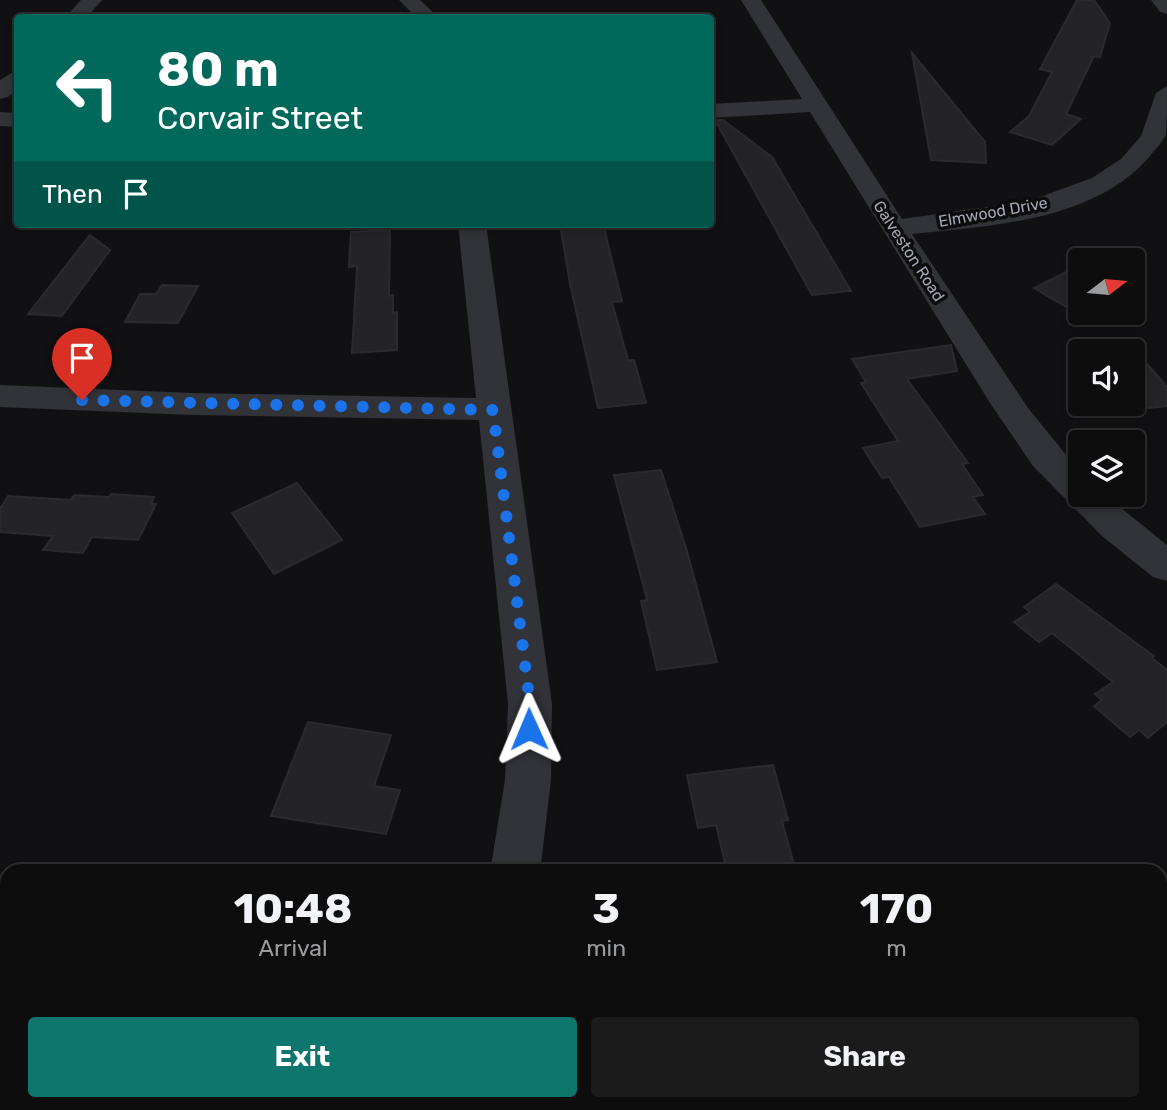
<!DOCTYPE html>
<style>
body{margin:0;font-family:Rubik,sans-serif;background:#1b1b1c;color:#f1f3f6;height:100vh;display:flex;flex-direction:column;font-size:26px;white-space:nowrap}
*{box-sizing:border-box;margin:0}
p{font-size:23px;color:#9a9c9e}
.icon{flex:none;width:38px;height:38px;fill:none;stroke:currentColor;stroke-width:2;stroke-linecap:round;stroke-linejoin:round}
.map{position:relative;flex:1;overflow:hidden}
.drawer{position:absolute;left:0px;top:864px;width:1167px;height:247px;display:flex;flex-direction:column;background:#0d0d0e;border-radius:21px 21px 0 0;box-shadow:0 4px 10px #0003,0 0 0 2px #2d2d2e}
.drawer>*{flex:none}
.top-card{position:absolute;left:14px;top:14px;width:700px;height:214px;border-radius:7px;box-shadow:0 4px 10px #0003,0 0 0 2px #2d2d2e;background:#00695c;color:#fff;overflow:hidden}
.needle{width:46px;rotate:74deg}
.controls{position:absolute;left:1068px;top:248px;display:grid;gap:14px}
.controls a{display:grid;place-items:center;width:77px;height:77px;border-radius:7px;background:#0d0d0e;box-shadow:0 4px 10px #0003,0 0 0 2px #2d2d2e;font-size:35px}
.pin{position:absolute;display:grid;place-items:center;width:60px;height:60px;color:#fff;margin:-72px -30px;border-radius:50% 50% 50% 0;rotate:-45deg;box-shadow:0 0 7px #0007}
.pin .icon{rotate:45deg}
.me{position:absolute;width:77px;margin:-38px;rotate:359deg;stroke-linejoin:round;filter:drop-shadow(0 0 5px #0008)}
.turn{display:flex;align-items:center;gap:24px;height:147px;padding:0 28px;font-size:32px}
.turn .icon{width:91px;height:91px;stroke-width:2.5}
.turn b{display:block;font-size:49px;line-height:60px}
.then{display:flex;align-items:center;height:66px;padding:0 28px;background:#0003;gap:14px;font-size:26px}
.eta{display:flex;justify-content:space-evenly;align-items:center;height:119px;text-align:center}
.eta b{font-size:42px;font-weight:700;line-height:49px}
.primary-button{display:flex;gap:14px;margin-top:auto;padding:14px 28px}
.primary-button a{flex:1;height:80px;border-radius:7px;background:#0f766e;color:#fff;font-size:28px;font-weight:700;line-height:80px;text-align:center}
.primary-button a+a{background:#1b1b1c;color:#f1f3f6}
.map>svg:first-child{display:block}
.building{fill:#242427;stroke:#2b2b2f;stroke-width:2}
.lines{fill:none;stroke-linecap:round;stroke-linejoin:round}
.minor{fill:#323338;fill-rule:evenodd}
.route{stroke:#1a73e8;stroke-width:12;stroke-dasharray:0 21.6}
.labels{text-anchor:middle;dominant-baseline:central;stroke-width:7;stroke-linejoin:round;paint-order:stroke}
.far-street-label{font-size:16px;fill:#a3a7b3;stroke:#0c0c0e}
</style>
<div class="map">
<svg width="1167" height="1110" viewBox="0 0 1167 1110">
<rect width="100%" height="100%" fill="#111113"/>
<g class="building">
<polygon points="1077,0 1094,0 1110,23 1100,57 1094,56 1066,114 1081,119 1052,145 1010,132 1029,116 1052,72 1040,69"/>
<polygon points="912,53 985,142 986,163 931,160"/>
<polygon points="715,120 723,120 772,157 851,291 812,295"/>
<polygon points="560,224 603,224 622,301 612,302 628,360 634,360 646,403 598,408 570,284"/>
<polygon points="390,230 389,296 393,295 393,313 397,312 397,350 352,353 357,266 349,267 351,232"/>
<polygon points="90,235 110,250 62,316 28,314"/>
<polygon points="1080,265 1080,315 1034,288"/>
<polygon points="162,285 198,286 178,323 125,322 140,294 156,294"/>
<polygon points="951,345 957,371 907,379 968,463 962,464 983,495 973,497 985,514 920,527 889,477 882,478 863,448 898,441 861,383 866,382 852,359"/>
<polygon points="1132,346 1167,387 1167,406 1132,410"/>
<polygon points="661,470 686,548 717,662 657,670 641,601 647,600 614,475"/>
<polygon points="297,483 342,540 274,574 232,513"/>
<polygon points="111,494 154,497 151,504 156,504 138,540 92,537 83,553 43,550 53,536 0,532 0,509 8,496 71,500 74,495 109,497"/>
<polygon points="1056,584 1154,656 1152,658 1167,670 1167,722 1148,738 1139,730 1130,737 1094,706 1102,700 1095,694 1113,682 1052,633 1039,642 1014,622 1030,612 1024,607"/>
<polygon points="308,722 391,735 374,786 400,790 386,834 271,816"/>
<polygon points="773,765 788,820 782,821 796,872 727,872 716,825 698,828 687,775"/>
</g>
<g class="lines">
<g class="minor">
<polygon points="81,0 102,0 86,18 65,18"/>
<polygon points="399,0 420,0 439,18 417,18"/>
<path d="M741 0H761L902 219 1029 201 1092 178 1121 159 1141 136 1156 93 1167 86C1167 100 1167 121 1166 134 1163 142 1155 149 1150 156 1095 221 991 226 912 234L1028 408 1080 472V495H1105L1167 545V581L1153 577 1102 536 1033 466 990 403 810 112 710 118V104L802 99Z"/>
<polygon points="1151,0 1167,0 1167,14 1160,12"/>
<polygon points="18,69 18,88 8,97 0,99 0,80"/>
<polygon points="0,112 18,113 18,127 0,126"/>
<polygon points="458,224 486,224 552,704 551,780 540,872 490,872 505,780 508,704 479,420 192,415 0,407 0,385 192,393 476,398"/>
<polygon points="413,1104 471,1104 469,1110 411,1110"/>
</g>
</g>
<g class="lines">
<polyline class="route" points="82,400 493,410 530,704 529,729"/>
</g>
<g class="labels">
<g class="far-street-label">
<text transform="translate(993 212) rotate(-10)">Elmwood Drive</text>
<text transform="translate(909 251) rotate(57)">Galveston Road</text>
</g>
</g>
</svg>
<div class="controls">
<a><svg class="needle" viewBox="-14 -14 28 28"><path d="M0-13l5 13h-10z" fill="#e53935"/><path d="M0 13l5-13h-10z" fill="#9a9c9e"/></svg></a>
<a><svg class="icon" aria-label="sound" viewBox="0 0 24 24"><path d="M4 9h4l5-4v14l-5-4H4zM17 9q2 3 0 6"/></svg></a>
<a><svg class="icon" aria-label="layers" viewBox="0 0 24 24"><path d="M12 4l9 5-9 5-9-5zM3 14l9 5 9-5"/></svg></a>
</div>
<div class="pin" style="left:82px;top:400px;background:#d93025"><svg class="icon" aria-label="arrive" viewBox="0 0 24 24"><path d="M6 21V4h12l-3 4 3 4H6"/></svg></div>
<svg class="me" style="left:529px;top:729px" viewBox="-20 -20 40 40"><path d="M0-17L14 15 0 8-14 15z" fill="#1a73e8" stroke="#fff" stroke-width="4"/></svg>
<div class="top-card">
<div class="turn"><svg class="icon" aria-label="left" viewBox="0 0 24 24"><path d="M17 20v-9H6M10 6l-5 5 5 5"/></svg><div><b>80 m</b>Corvair Street</div></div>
<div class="then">Then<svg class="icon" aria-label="arrive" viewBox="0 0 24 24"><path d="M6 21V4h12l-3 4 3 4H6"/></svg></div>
</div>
<section class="drawer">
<div class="eta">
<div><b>10:48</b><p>Arrival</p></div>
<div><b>3</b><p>min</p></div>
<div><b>170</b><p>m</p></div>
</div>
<div class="primary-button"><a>Exit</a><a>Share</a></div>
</section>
</div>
